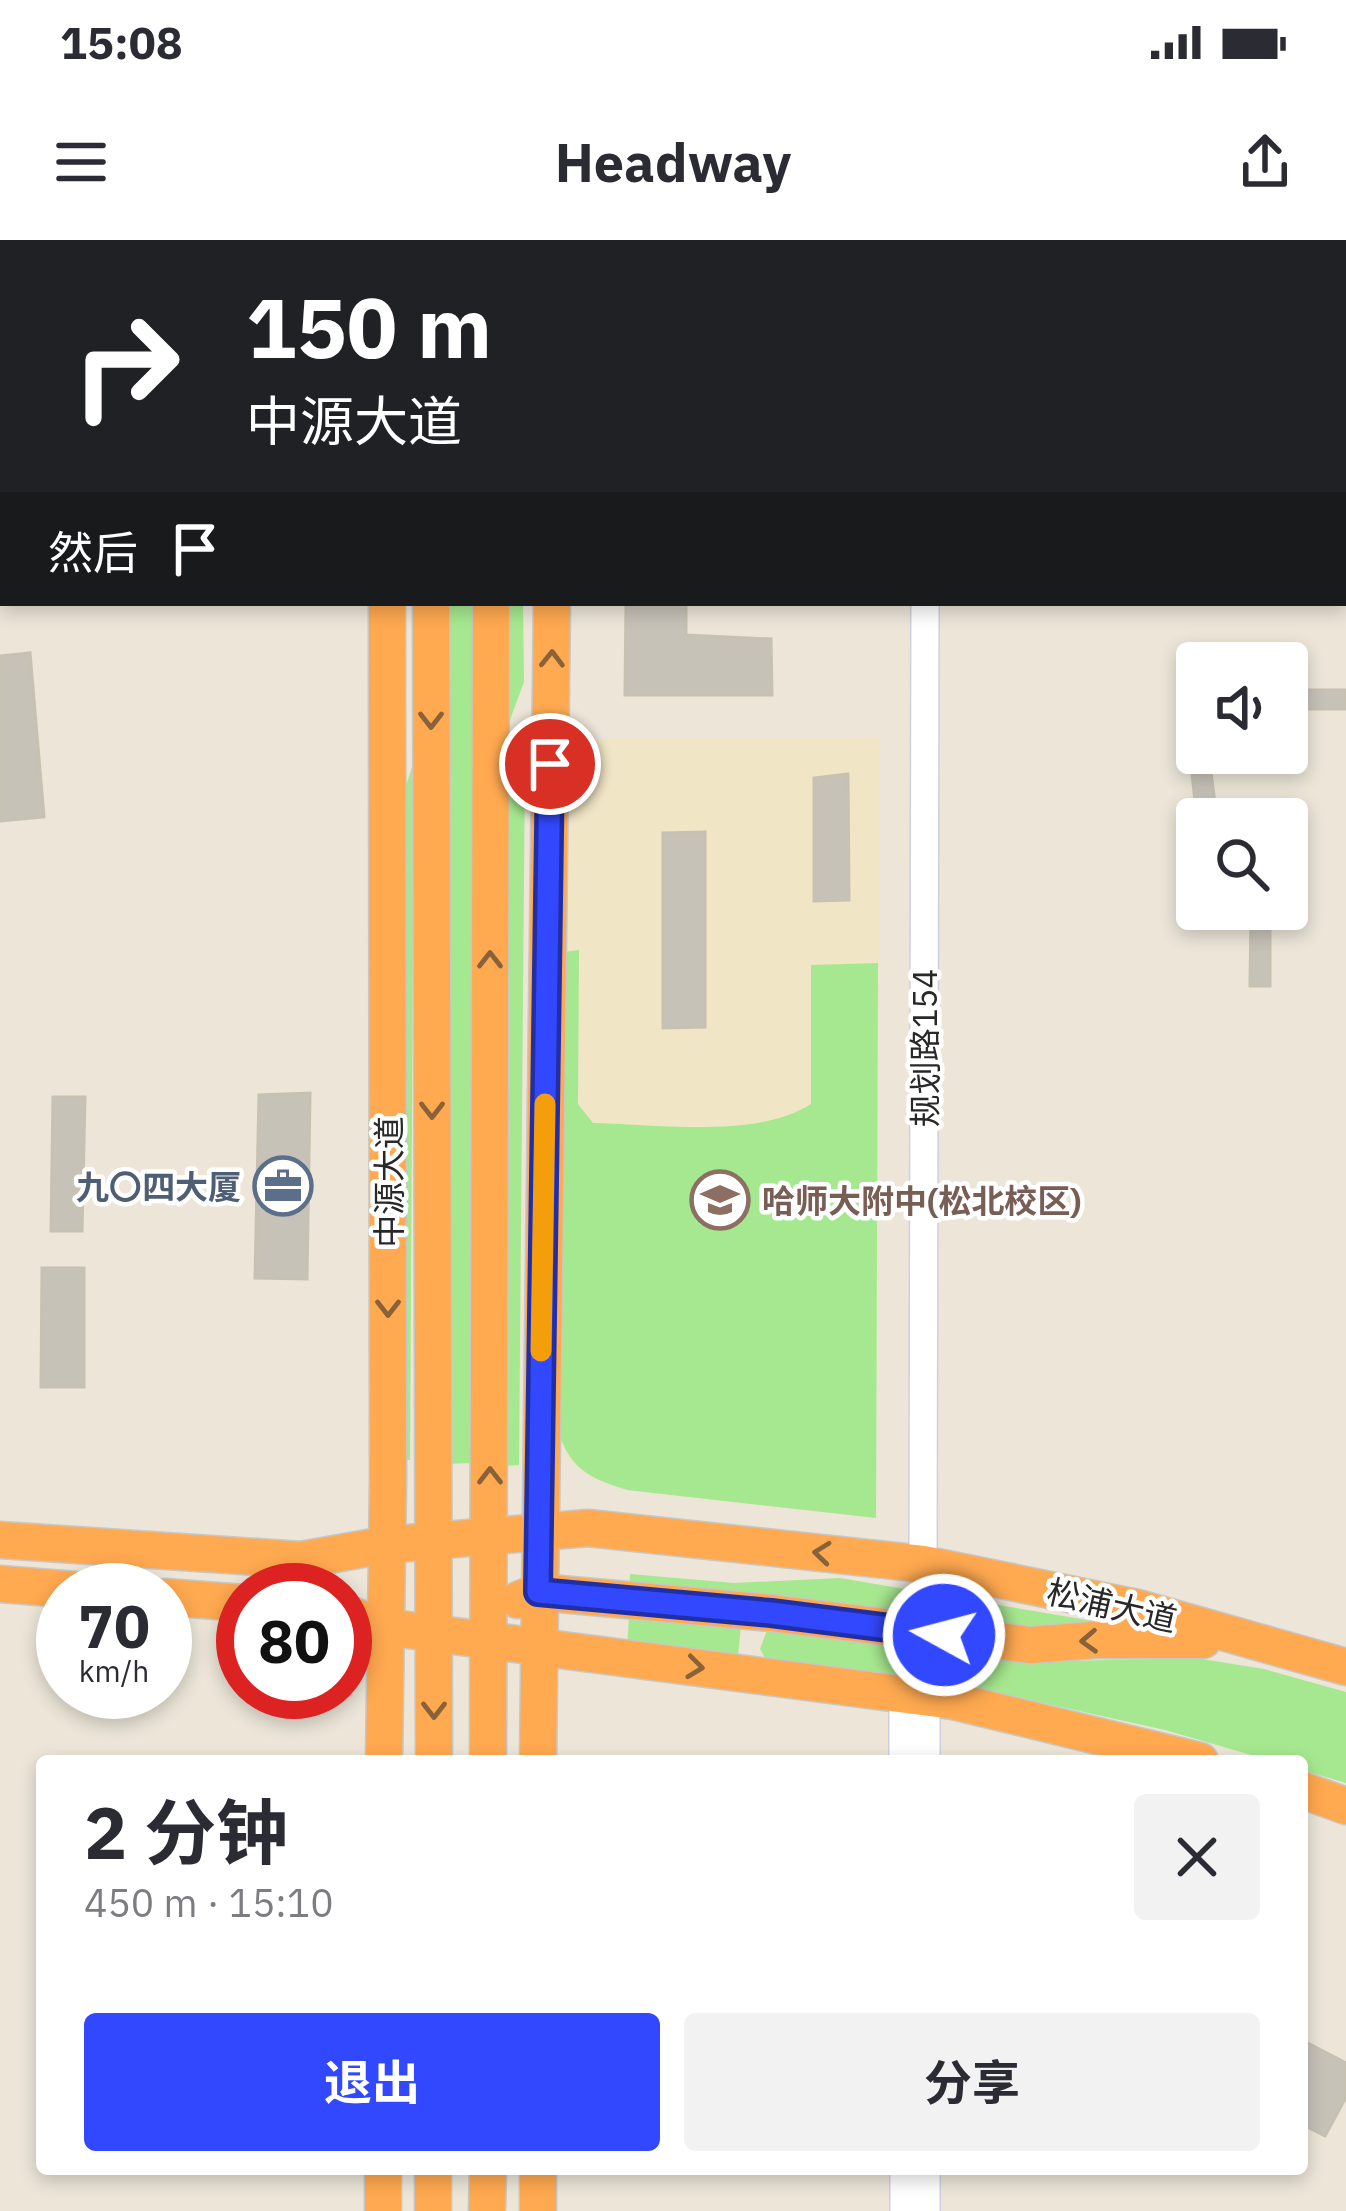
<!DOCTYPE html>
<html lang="zh">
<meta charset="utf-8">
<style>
body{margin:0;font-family:"IBM Plex Sans","Noto Sans SC",sans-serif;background:#f2f2f3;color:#2b2b33;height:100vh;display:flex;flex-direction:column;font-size:45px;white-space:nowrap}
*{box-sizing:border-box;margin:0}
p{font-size:39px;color:#7c7c81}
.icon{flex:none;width:66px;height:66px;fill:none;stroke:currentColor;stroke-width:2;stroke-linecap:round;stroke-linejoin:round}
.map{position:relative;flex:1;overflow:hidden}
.panel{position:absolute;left:36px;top:1515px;width:1272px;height:420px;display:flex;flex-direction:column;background:#fff;border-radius:12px;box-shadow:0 6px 18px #0003}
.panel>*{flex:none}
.guide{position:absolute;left:0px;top:0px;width:1347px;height:366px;box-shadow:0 6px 18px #0003;background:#202124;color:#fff;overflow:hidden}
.tools{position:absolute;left:1176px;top:402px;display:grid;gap:24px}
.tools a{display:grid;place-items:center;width:132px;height:132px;border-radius:12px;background:#fff;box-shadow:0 6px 18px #0003;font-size:60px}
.speed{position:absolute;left:36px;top:1323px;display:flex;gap:24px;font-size:60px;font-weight:700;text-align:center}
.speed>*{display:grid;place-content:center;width:156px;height:156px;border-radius:50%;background:#fff;box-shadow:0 6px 18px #0003;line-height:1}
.speed small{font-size:30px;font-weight:400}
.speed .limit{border:18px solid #d22;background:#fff;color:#111}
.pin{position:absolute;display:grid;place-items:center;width:102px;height:102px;color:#fff;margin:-51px;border:6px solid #fff;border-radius:50%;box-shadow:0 3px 12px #0007}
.me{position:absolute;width:132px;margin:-66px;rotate:277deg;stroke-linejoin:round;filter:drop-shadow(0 0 9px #0008)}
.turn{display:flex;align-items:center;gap:42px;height:252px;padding:0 48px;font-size:54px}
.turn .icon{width:156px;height:156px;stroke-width:2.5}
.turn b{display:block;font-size:84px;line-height:102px}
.then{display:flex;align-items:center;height:114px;padding:0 48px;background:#0003;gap:24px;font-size:45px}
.round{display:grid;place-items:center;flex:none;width:126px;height:126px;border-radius:12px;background:#f2f2f3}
.summary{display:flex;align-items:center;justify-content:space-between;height:204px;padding:0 48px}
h1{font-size:72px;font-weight:700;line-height:90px}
.action{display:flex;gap:24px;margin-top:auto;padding:24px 48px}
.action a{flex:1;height:138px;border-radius:12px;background:#3248ff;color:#fff;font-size:48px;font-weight:700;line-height:138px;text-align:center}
.action a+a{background:#f2f2f3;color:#2b2b33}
.status{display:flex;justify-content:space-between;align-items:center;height:84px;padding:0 60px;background:#fff;direction:ltr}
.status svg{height:33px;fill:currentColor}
header{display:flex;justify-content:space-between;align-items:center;height:156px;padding:0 48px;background:#fff;font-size:54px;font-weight:700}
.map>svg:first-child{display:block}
.education{fill:#f0e5c5}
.green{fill:#a6e88f}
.building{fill:#c7c2b8;stroke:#c7c1b2;stroke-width:3}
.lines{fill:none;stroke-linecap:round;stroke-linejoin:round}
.secondary-casing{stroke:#cdcfe3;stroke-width:30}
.highway-casing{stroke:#c7c7c7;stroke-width:39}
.secondary{stroke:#fff;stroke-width:27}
.highway{stroke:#ffa950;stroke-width:36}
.oneway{stroke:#89623a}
.route-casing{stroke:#202fa6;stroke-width:30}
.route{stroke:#3248ff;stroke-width:21}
.slow{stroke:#f59e0b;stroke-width:21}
.labels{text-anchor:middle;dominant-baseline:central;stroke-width:9;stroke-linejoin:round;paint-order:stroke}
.street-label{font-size:33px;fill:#282828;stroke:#fff}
.service-label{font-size:33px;font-weight:bold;fill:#4e5e75;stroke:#fff;text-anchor:end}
.education-label{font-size:33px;font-weight:bold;fill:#785e54;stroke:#fff;text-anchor:start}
</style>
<div class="status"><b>15:08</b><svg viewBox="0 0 49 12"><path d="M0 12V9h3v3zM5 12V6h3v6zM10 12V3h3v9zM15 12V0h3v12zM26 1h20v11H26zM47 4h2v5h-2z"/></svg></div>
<header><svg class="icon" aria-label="menu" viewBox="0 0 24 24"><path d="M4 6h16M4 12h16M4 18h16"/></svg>Headway<svg class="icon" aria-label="share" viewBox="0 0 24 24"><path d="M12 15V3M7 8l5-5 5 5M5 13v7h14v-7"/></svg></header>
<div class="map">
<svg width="1346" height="1971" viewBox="0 0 1346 1971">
<rect width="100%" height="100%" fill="#ece5d8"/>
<g class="education">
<polygon points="963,0 1346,0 1346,333 1344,3 963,3"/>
<polygon points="880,498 876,1278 627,1250 591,1238 568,1219 560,1196 563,712 575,500"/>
</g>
<g class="green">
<polygon points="447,363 473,363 472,1223 445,1224"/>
<polygon points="506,363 523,363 524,442 505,493"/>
<polygon points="414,521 410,1220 398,1219 396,576"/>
<polygon points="525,521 519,1225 503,1226 506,565"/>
<path d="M579 710 578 864 593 883C656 884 757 899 811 864V725L878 723 876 1278 627 1250C593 1239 572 1231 560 1196L563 712Z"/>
<polygon points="630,1334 734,1343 840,1338 1093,1381 1100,1388 1095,1394 629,1353"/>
<polygon points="629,1377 741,1385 738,1416 627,1408"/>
<polygon points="767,1390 945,1409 1023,1422 1196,1418 1264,1429 1346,1452 1346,1543 1302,1530 1302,1521 1272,1521 1165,1490 980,1449 780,1422 765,1418 760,1409"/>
</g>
<g class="building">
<polygon points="626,363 686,363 686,395 771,399 772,455 625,455"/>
<polygon points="30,413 44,577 0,581 0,416"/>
<rect x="1287" y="450" width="59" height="19"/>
<polygon points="1211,532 1217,579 1197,579 1192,534"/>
<polygon points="848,534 849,660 814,661 814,538"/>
<polygon points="705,592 705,787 663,788 663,593"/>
<polygon points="1251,669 1270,669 1270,746 1250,746"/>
<polygon points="310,853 307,1039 255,1038 259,855"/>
<polygon points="53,857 85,857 82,991 51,991"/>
<polygon points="42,1028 84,1028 84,1147 41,1147"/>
<polygon points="1302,1800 1346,1823 1346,1857 1325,1896 1302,1884"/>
</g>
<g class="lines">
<defs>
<g id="secondary">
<polyline points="926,3 926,0"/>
<polyline points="923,1324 925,363"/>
<polyline points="903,1455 903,1521"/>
<polyline points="926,1459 926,1521"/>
<polyline points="904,1929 904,1971"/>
<polyline points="926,1929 926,1971"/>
</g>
<g id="highway">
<polyline points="386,0 386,3"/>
<polyline points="430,0 430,3"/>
<polyline points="546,0 546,3"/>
<polyline points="491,3 491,0"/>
<polyline points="431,363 434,1521"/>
<polyline points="0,1300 301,1320 385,1305 588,1288 923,1324 1138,1368 1346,1427"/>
<polyline points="0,1344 76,1350"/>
<polyline points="165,1357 243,1363"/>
<polyline points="518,1360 538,1352 771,1373 1031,1405 1094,1400 1203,1400"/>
<polyline points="345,1373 385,1387 953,1461 1200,1521"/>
<polyline points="384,1521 388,1241 387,363"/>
<polyline points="488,1521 491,363"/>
<polyline points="538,1521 552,363"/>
<polyline points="1302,1550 1346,1566"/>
<polyline points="383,1971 383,1929"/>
<polyline points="433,1971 433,1929"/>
<polyline points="487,1971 488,1929"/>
<polyline points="538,1971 538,1929"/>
</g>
</defs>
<use href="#secondary" class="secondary-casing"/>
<use href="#highway" class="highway-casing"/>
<use href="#secondary" class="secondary"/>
<use href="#highway" class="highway"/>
</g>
<defs><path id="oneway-chevron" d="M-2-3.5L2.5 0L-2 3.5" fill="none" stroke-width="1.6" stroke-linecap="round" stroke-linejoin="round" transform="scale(3)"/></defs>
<g class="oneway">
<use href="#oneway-chevron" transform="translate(552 419) rotate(-89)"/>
<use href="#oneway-chevron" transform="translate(431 480) rotate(90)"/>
<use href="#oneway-chevron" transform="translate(490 720) rotate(-90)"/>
<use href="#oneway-chevron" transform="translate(432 870) rotate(90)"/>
<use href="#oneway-chevron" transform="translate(388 1068) rotate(90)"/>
<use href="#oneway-chevron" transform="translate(490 1236) rotate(-90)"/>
<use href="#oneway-chevron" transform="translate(822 1313) rotate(-174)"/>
<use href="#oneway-chevron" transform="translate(1089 1401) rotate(177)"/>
<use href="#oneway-chevron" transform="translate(695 1427) rotate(7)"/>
<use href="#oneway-chevron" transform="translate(434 1470) rotate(90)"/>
</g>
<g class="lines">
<defs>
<polyline id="route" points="550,524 538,1352 771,1373 944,1395"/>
</defs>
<use href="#route" class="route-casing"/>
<use href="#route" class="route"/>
<polyline class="slow" points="541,1111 545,864"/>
</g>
<defs>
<symbol id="office-ring" viewBox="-11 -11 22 22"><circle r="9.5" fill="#fff" stroke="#5c6f8a" stroke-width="1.5"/><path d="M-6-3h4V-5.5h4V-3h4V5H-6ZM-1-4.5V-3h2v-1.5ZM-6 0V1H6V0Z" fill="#5c6f8a"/></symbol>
<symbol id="school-ring" viewBox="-11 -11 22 22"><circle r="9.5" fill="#fff" stroke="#8d6e63" stroke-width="1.5"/><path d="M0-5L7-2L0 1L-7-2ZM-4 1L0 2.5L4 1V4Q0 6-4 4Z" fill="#8d6e63"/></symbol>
</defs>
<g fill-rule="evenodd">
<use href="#office-ring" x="250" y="913" width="66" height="66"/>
<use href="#school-ring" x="687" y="927" width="66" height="66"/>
</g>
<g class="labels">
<g class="street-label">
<text transform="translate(924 808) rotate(-90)">规划路154</text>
<text transform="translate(388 942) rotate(-90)">中源大道</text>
<text transform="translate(1112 1365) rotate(13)">松浦大道</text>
</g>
<g class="service-label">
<text x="241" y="946">九〇四大厦</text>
</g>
<g class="education-label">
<text x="762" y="960">哈师大附中(松北校区)</text>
</g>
</g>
</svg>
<div class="tools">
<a><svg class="icon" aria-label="sound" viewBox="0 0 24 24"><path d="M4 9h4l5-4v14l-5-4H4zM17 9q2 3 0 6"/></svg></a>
<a><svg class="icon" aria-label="search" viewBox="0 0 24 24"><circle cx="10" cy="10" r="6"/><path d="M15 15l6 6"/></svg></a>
</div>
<div class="speed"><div>70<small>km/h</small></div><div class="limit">80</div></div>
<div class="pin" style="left:550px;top:524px;background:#d93025"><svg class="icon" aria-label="arrive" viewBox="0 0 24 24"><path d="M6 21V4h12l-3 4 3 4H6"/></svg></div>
<svg class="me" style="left:944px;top:1395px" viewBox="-20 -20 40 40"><circle r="17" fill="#3248ff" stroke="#fff" stroke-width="3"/><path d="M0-11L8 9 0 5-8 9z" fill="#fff"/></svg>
<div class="guide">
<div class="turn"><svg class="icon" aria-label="right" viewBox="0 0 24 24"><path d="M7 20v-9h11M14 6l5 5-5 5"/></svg><div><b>150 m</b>中源大道</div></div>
<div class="then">然后<svg class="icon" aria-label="arrive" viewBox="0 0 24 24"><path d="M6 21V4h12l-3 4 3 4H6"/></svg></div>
</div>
<section class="panel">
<div class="summary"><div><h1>2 分钟</h1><p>450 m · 15:10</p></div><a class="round"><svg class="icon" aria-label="close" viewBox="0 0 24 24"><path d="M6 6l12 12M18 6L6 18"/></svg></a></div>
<div class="action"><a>退出</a><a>分享</a></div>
</section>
</div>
